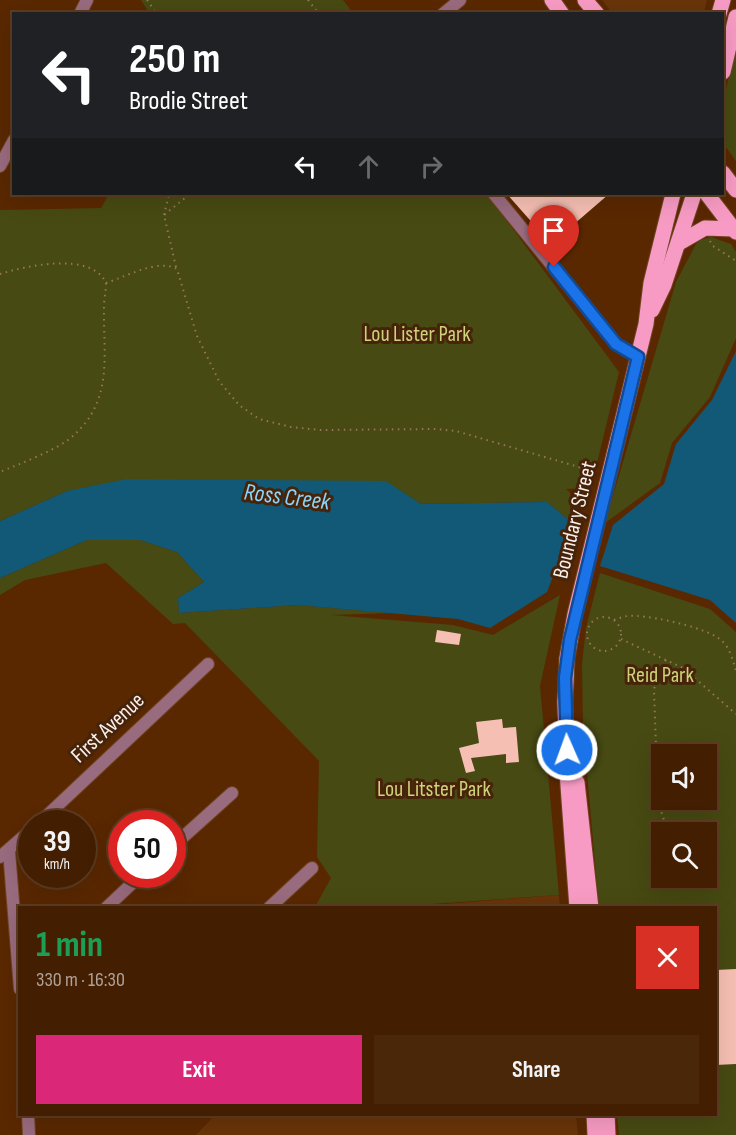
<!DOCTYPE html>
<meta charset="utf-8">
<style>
body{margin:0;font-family:"Sofia Sans Condensed",sans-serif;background:#4b270a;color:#f1f3f6;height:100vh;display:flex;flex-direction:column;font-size:22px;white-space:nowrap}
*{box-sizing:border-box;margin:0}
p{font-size:20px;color:#afa299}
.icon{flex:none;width:33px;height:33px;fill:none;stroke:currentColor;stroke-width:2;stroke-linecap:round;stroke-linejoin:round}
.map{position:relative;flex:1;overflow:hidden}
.details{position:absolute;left:18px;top:906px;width:699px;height:210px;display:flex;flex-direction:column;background:#441e00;border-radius:0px;box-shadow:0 6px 24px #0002,0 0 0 2px #5c3c22}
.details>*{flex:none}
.hud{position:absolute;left:12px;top:12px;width:712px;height:183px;border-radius:0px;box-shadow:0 6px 24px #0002,0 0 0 2px #5c3c22;background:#202124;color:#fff;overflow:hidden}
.tools{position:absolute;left:651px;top:744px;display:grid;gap:12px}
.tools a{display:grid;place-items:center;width:66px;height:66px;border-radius:0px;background:#441e00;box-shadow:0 6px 24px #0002,0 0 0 2px #5c3c22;font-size:30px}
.speed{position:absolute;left:18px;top:810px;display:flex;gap:12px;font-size:30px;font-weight:700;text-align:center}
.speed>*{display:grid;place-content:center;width:78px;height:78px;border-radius:50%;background:#441e00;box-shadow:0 6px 24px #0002,0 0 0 2px #5c3c22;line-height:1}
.speed small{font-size:15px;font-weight:400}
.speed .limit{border:9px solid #d22;background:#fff;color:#111}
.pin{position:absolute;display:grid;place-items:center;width:51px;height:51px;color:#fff;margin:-62px -26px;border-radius:50% 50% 50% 0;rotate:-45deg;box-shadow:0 0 6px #0007}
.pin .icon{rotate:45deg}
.me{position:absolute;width:66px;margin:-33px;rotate:358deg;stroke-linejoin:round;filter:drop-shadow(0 0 4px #0008)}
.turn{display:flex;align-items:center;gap:21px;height:126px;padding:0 18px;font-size:27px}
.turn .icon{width:78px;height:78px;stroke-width:2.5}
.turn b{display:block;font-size:42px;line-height:51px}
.lanes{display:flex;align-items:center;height:57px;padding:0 18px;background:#0003;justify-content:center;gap:30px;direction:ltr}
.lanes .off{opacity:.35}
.round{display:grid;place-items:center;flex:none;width:63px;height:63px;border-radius:0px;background:#4b270a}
.headline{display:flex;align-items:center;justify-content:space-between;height:102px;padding:0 18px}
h1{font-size:36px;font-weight:700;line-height:45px;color:#1e9e55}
.cta{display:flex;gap:12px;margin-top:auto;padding:12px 18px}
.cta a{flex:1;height:69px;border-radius:0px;background:#db2777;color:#fff;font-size:24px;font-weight:700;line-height:69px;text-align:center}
.cta a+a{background:#4b270a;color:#f1f3f6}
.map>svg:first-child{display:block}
.built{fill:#693409}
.green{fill:#474a12;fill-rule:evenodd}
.water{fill:#115977}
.building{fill:#f6bfb3}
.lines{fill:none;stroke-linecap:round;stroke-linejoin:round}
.minor-casing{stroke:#704421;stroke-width:14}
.major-casing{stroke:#704421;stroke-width:17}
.path{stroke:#97765b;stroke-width:2;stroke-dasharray:1.5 4.5;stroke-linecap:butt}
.minor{stroke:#996b7e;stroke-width:12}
.major{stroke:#f89bc4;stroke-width:15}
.route-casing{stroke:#114b97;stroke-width:15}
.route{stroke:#1a73e8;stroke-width:10}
.labels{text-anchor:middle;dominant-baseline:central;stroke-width:6;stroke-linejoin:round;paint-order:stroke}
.park-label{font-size:22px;fill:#ccd37a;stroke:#47230a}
.street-label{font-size:22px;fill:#f9f1ed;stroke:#47230a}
.water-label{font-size:24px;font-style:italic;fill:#8bd4fa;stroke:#47230a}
</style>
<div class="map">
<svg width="736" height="1135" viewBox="0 0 736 1135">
<rect width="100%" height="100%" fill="#5a2800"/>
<g class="built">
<polygon points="602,0 707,0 704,13 613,14"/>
<polygon points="559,895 560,907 407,907"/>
<polygon points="215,1115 576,1115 578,1135 196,1135"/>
</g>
<g class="green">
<polygon points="141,0 343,0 353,13 149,13"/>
<polygon points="736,40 736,161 723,143 723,105"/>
<polygon points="109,194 487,194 619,372 591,488 566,489 570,493 570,521 547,502 421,504 385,481 67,491 0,521 0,210 101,208"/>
<polygon points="711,237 731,244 736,252 736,338 710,397 672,443 660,483 605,523 676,282 696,244 700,240"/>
<polygon points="87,540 140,540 177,552 204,582 178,598 179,613 297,605 393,613 331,615 453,625 493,635 560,595 540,686 559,895 388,907 315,907 331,878 317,857 319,761 185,623 173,624 106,563 25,580 0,595 0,578"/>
<path d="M600 573 710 609 736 632V1135H619L617 1115 716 1114V908H599L583 727 582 664 586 628ZM662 754H706V800H662ZM662 832H706V878H662Z"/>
</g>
<g class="water">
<polygon points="736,351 736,623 710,600 600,566 613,525 664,484 676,444 712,400"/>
<polygon points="127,479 386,481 421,504 547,502 570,521 567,539 547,592 490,628 458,619 297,605 179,613 178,598 204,582 177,552 140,540 87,540 0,578 0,521 67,491"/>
</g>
<g class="building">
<polygon points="507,194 609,194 551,244"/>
<polygon points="437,630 461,634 459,645 435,642"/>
<polygon points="502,719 503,728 516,727 519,762 506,763 506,754 471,758 475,771 466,773 459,748 479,743 476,722"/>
<polygon points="736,969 736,1064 716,1065 716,970"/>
</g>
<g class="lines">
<defs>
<g id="minor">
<polyline points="80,14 87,0"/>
<polyline points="443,14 460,0"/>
<polyline points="0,166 14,140"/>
<polyline points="494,194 616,344 638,357"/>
<polyline points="38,824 208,664"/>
<polyline points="172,847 232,793"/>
<polyline points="9,851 20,989"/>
<polyline points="0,857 32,829"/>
<polyline points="106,908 142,874"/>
<polyline points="269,908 312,868"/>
<polyline points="28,1114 29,1135"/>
</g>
<g id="major">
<polyline points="552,0 562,14"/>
<polyline points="585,0 597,14"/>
<polyline points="719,14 723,0"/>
<polyline points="723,72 736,17"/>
<polyline points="723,173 736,190"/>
<polyline points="707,194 736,232"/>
<polyline points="679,243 705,228 734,229"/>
<polyline points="652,310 664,285 694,194"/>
<polyline points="577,782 591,908"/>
<polyline points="577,908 567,772 565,702 567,658 575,614 646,324 651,283 673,194"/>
<polyline points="594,1114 595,1135"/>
<polyline points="607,1114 608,1135"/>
</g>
</defs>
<use href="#minor" class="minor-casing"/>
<use href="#major" class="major-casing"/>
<g class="path">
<polyline points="147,0 157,14"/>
<polyline points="308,0 319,14"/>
<polyline points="723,154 724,154"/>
<polyline points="164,215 169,194"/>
<polyline points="710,241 713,246 736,261"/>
<polyline points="176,267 164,215 190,194"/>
<path d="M0 274C25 266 92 251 106 283 106 291 104 298 104 306 103 354 114 399 74 435 60 449 19 464 0 472"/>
<path d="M106 283C125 277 159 258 177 269L197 336 219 381 239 405 259 419 291 427 320 430 435 429 456 431 596 472"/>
<circle cx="604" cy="634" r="17"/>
<path d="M614 620C621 617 628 615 637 616 656 617 709 628 722 641 730 648 733 661 736 671"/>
<polyline points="621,639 683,668 736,714"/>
<polyline points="666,660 656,675 654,691 658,802 664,820 675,832"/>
</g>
<use href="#minor" class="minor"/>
<use href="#major" class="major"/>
</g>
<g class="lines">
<defs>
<polyline id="route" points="554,267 616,344 638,357 570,640 565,678 567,750"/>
</defs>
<use href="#route" class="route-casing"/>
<use href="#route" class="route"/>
</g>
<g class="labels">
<g class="park-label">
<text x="417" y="334">Lou Lister Park</text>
<text x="660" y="675">Reid Park</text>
<text x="434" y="789">Lou Litster Park</text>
</g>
<g class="street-label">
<text transform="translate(575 520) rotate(-76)">Boundary Street</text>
<text transform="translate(108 728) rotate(-43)">First Avenue</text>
</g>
<g class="water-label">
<text transform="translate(287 497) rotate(7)">Ross Creek</text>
</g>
</g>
</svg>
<div class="tools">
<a><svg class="icon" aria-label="sound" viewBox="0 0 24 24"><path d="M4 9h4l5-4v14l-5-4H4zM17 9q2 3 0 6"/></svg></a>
<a><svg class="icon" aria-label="search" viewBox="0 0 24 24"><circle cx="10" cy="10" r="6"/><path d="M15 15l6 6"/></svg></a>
</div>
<div class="speed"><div>39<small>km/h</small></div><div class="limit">50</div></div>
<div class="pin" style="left:554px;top:267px;background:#d93025"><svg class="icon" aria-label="arrive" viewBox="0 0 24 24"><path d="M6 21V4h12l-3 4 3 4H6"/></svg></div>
<svg class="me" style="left:567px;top:750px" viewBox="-20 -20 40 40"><circle r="17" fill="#1a73e8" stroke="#fff" stroke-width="3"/><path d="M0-11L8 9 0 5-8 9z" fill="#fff"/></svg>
<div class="hud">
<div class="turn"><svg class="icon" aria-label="left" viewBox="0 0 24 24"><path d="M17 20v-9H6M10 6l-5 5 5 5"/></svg><div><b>250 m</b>Brodie Street</div></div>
<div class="lanes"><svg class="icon" aria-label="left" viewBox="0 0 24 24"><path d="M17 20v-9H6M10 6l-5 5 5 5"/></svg><svg class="icon off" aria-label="ahead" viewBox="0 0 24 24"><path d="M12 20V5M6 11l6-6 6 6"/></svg><svg class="icon off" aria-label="right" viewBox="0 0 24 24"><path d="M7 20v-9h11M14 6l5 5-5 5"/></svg></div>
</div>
<section class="details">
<div class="headline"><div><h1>1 min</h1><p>330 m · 16:30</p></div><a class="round" style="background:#d93025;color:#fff"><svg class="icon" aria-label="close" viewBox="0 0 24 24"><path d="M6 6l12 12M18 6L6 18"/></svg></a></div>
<div class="cta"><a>Exit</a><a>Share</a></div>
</section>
</div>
